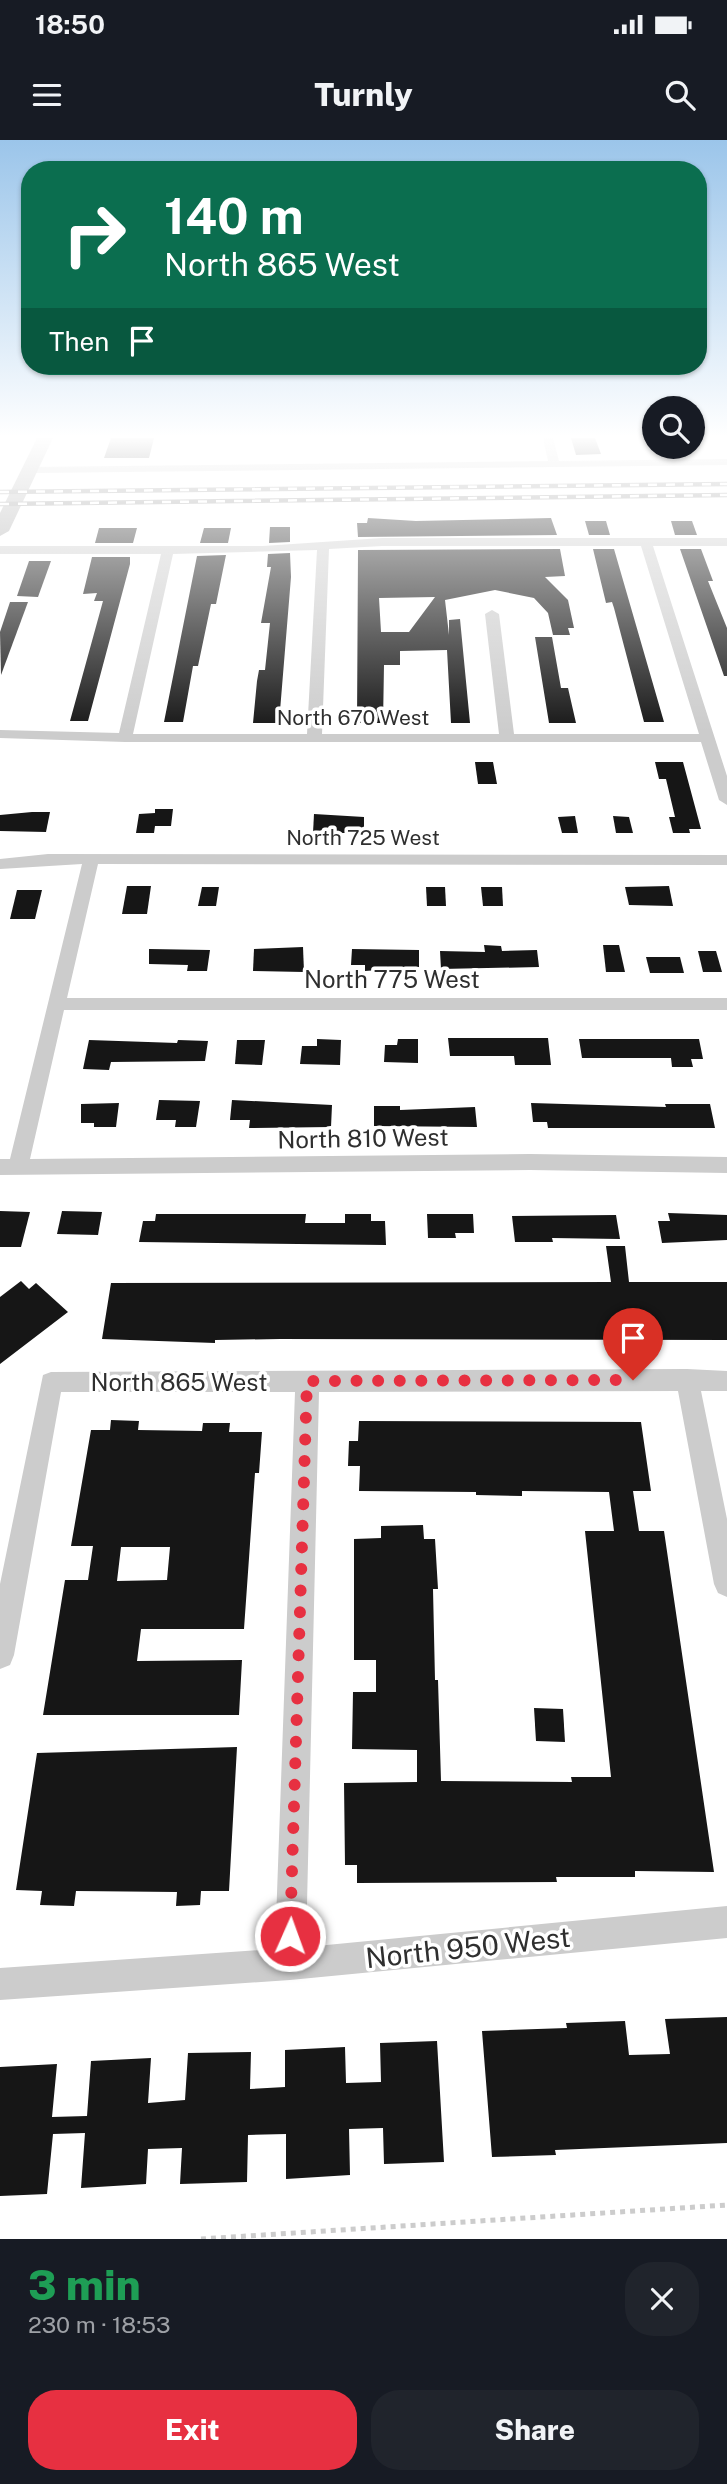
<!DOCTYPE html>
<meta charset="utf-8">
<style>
body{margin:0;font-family:"Public Sans",sans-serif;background:#20242c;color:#f1f3f6;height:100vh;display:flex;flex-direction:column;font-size:26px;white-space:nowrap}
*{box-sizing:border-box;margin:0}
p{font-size:23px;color:#9ea1a6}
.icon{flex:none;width:38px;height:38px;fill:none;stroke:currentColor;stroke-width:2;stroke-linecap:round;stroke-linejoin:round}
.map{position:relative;height:2099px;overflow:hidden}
.drawer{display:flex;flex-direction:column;background:#171b24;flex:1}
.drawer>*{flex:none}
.guide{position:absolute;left:21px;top:21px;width:686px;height:214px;border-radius:28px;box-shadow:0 2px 5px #0004;background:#0b6e4f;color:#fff;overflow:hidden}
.fabs{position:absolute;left:642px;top:256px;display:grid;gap:14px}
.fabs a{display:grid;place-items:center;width:63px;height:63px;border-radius:50%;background:#171b24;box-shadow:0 2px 5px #0004;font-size:35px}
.pin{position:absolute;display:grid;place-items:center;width:60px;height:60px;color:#fff;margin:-72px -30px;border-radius:50% 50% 50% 0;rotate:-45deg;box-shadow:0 0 7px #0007}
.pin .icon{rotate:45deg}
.me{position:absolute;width:77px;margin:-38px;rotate:2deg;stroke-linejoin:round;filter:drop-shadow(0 0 5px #0008)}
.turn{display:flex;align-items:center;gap:24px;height:147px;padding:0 28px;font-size:32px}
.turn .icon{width:91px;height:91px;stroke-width:2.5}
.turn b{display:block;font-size:49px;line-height:60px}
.then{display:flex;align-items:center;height:66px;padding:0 28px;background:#0003;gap:14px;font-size:26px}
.round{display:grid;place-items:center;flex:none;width:74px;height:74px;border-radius:28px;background:#20242c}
.summary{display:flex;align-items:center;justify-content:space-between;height:119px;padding:0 28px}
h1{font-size:42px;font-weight:800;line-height:52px;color:#1e9e55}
.cta{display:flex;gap:14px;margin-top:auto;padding:14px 28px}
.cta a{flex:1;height:80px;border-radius:28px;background:#e73041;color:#fff;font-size:28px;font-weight:800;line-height:80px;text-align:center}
.cta a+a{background:#20242c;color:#f1f3f6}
.status{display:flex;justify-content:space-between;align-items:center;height:49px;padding:0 35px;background:#171b24;direction:ltr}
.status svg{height:19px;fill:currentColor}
header{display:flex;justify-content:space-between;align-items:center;height:91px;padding:0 28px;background:#171b24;font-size:32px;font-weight:800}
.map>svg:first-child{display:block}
.building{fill:#161616;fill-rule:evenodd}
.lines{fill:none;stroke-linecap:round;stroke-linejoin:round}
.path{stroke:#ccc;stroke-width:5;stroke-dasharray:5 5;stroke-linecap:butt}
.minor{fill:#ccc;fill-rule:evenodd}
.primary{fill:#a7a7a7;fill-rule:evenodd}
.rail-casing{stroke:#848484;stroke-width:4.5}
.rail{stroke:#fff;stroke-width:2.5;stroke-dasharray:9;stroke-linecap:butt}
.route{stroke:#e73041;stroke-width:12;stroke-dasharray:0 21.6}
.labels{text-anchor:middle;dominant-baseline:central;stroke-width:7;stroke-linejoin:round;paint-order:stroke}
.far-street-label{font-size:21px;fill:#2f2f2f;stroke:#fff}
.street-label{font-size:24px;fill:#2f2f2f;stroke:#fff}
.near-street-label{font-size:28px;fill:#2f2f2f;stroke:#fff}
</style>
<div class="status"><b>18:50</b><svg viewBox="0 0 49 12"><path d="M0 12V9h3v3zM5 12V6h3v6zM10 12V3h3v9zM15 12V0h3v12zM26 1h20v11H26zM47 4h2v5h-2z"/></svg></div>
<header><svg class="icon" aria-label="menu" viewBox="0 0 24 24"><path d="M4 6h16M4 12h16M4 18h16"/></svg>Turnly<svg class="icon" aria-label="search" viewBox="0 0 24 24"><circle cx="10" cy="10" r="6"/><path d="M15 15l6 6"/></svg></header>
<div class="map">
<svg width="727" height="2099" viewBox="0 0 727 2099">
<rect width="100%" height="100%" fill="#fff"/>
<g class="building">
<polygon points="111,298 154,298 149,318 104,318"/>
<polygon points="571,298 595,298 601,314 576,315"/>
<polygon points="368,378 416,381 551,378 557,395 358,397 357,383 367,383"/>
<polygon points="585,381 606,381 610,395 589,395"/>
<polygon points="671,381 692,381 697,395 675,395"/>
<polygon points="270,387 290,387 290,402 269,403"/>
<polygon points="99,388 137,388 133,403 95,403"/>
<polygon points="204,388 231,388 228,403 200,403"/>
<path d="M560 409 565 436 545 437 568 460 574 488H568L570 495H553L548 473 534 458 495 450 445 460 449 495V480L460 479 470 583H451L447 510 400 511V525H384L383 583H357L358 410ZM435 457 409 492H381L379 458Z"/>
<polygon points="593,409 614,409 664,582 644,582 614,468 612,462 606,463"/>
<polygon points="680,409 701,409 713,441 708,441 727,488 727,536 724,536"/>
<polygon points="290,413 291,437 279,583 253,583 257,541 259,530 265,530 270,483 261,483 271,427 267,427 268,414"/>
<polygon points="226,415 216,464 211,464 198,526 193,526 183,582 164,582 197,416"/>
<polygon points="92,417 130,417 130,424 88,581 70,581 103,461 94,461 97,453 83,454"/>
<polygon points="29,421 51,421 38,457 17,456"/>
<polygon points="10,462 28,462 1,535 0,492"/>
<polygon points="535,497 552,497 561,548 568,548 576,583 549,583"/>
<polygon points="475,622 493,622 497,644 478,644"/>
<polygon points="655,622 683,622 701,689 689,689 690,693 673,693 669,677 675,677 666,639 659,639"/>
<polygon points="155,669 173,669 171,686 155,686 154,693 136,693 139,674 155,673"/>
<polygon points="32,672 50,672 46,692 0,691 0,675"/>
<polygon points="314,674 364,677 364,693 313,693"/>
<polygon points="575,676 578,693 562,693 558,677"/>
<polygon points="613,676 629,677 633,693 616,693"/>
<polygon points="127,746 151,746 147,774 122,774"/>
<polygon points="669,746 673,766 629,765 625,747"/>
<polygon points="202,747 219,747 216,766 198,766"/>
<polygon points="426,747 445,747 446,766 427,766"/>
<polygon points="481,747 502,747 503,766 483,766"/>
<polygon points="17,750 42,750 35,779 10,779"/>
<polygon points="484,805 501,806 502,811 537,810 539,827 441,829 440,811 485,812"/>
<polygon points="603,805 619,805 625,832 606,832"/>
<polygon points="303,807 304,832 253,831 254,809"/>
<polygon points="149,809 210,810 207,831 187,831 188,825 149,824"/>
<polygon points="352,809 419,810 419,827 365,831 365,825 351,825"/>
<polygon points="698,811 716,811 722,832 703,832"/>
<polygon points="646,817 680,817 684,833 650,833"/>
<polygon points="448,898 548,898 551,925 515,925 514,916 450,916"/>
<polygon points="317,899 341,900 340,925 300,924 302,906 317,906"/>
<polygon points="398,899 418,899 418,923 384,922 385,905 397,905"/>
<polygon points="579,899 699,899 703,919 691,919 693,927 672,927 671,918 582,918"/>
<polygon points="89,900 177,903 178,900 208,901 205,921 111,922 109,930 83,929"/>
<polygon points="237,900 265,900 262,925 235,924"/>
<polygon points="159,960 200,961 196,987 175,987 176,980 156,980"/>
<polygon points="232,960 332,965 331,987 249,988 250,980 230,980"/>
<polygon points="119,963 116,987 94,987 94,983 81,983 81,964"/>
<polygon points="531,963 666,967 665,964 710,964 715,988 548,988 547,982 533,982"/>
<polygon points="374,966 400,966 400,970 475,967 477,987 374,986"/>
<polygon points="0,1071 30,1072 21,1107 0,1107"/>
<polygon points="62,1071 102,1072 98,1095 57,1094"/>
<polygon points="668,1073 727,1075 727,1100 662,1103 658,1081 670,1081"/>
<polygon points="156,1074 306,1074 305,1083 345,1083 345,1074 371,1074 371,1081 385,1081 386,1105 139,1102 143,1081 155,1081"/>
<polygon points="427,1074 473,1074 474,1093 455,1093 456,1098 428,1098"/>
<polygon points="616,1075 620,1099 552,1098 553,1102 515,1102 512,1076"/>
<polygon points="606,1106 625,1106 629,1142 727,1142 727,1200 280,1199 215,1200 215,1203 102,1199 111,1143 611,1142"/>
<polygon points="21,1141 29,1149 36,1143 68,1172 0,1224 0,1157"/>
<path d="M111 1280 139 1281 138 1290 202 1291 203 1283H230L229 1292H262L259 1333H255L244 1489H141L137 1521 242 1520 239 1575H43L65 1440H88L93 1406H71L91 1290H110ZM121 1407H170L167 1440 117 1441Z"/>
<polygon points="359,1281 641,1282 651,1351 633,1351 639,1391 664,1391 714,1732 635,1731 635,1737 556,1737 557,1742 357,1743 357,1725 345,1725 344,1643 417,1642 417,1610 352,1609 353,1552 376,1552 376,1520 354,1520 354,1399 381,1398 381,1386 423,1385 424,1399 435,1399 438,1449 433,1449 435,1540 438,1540 441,1641 572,1642 571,1637 611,1637 585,1391 614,1391 609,1352 522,1351 522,1356 476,1355 476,1352 359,1351 360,1326 348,1326 349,1301 358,1301"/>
<polygon points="534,1568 563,1569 565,1602 536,1601"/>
<polygon points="237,1607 229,1751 201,1751 200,1765 176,1766 177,1752 76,1751 74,1766 40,1765 42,1751 16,1750 37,1613"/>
<polygon points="727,1877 727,2003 555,2010 556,2015 492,2017 482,1891 567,1888 566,1883 625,1881 629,1915 670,1914 665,1879"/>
<polygon points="437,1901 444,2022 384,2024 383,1988 349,1989 350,2035 286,2039 286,1994 248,1995 247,2042 180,2044 182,2008 148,2009 146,2044 81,2048 85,1993 53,1994 47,2054 0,2056 0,1927 57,1924 52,1977 87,1976 91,1921 151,1918 148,1963 185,1960 188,1913 251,1912 250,1949 285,1947 285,1910 345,1907 346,1943 381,1942 380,1903"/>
</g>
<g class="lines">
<polyline class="path" points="201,2099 727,2065"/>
<g class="minor">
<polygon points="543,298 553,298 559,321 727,319 727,325 32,333 26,330 32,327 548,321"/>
<path d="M382 398H727V406H653L727 636V665L719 660 701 602H125L0 598V590L119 593 161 414H0V406H263ZM382 406H641L699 594H514L499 474 492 470 485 474 499 594H322L329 409ZM317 410 307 594H133L173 414Z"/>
<polygon points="48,714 727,715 727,725 98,724 67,858 727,858 727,870 64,870 30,1019 530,1014 727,1017 727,1033 530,1030 0,1035 0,1019 10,1019 82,724 0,729 0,719"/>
<polygon points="687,1229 727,1231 727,1251 701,1251 727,1379 727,1457 718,1453 714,1444 678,1251 319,1252 306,1807 727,1766 727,1798 290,1840 0,1860 0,1828 275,1809 295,1252 61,1252 14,1515 10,1525 0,1529 0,1444 43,1235 51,1232"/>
</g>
<polygon class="primary" points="37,298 53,298 9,391 0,396 0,373"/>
<defs>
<g id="rail">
<polyline points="0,352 727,344"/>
<polyline points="0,364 727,355"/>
</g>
</defs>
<use href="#rail" class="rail-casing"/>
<use href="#rail" class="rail"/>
</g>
<linearGradient id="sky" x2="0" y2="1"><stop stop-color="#9bc5ea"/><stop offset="0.5" stop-color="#fff"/><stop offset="1" stop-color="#fff" stop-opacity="0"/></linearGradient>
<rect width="727" height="592" fill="url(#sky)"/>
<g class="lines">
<polyline class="route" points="290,1796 307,1241 633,1240"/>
</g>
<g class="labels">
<g class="far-street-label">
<text x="353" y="577">North 670 West</text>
<text x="363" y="697">North 725 West</text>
</g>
<g class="street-label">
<text x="392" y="839">North 775 West</text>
<text transform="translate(363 998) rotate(-1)">North 810 West</text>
<text x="179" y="1242">North 865 West</text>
</g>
<g class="near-street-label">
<text transform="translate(468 1807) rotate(-6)">North 950 West</text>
</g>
</g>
</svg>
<div class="fabs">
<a><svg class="icon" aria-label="search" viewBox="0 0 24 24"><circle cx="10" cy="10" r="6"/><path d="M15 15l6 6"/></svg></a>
</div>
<div class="pin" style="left:633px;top:1240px;background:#d93025"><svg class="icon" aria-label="arrive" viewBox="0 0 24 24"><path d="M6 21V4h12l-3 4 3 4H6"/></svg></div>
<svg class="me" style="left:290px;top:1796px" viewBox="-20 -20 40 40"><circle r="17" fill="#e73041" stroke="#fff" stroke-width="3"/><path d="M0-11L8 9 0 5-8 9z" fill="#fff"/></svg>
<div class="guide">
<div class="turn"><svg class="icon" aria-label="right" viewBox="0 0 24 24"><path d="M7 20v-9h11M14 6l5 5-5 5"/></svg><div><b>140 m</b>North 865 West</div></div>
<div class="then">Then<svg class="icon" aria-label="arrive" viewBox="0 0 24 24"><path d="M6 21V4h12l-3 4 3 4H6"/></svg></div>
</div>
</div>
<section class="drawer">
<div class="summary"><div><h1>3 min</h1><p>230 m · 18:53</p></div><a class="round"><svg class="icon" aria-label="close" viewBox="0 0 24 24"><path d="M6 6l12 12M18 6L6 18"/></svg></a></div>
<div class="cta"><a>Exit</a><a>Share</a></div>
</section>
